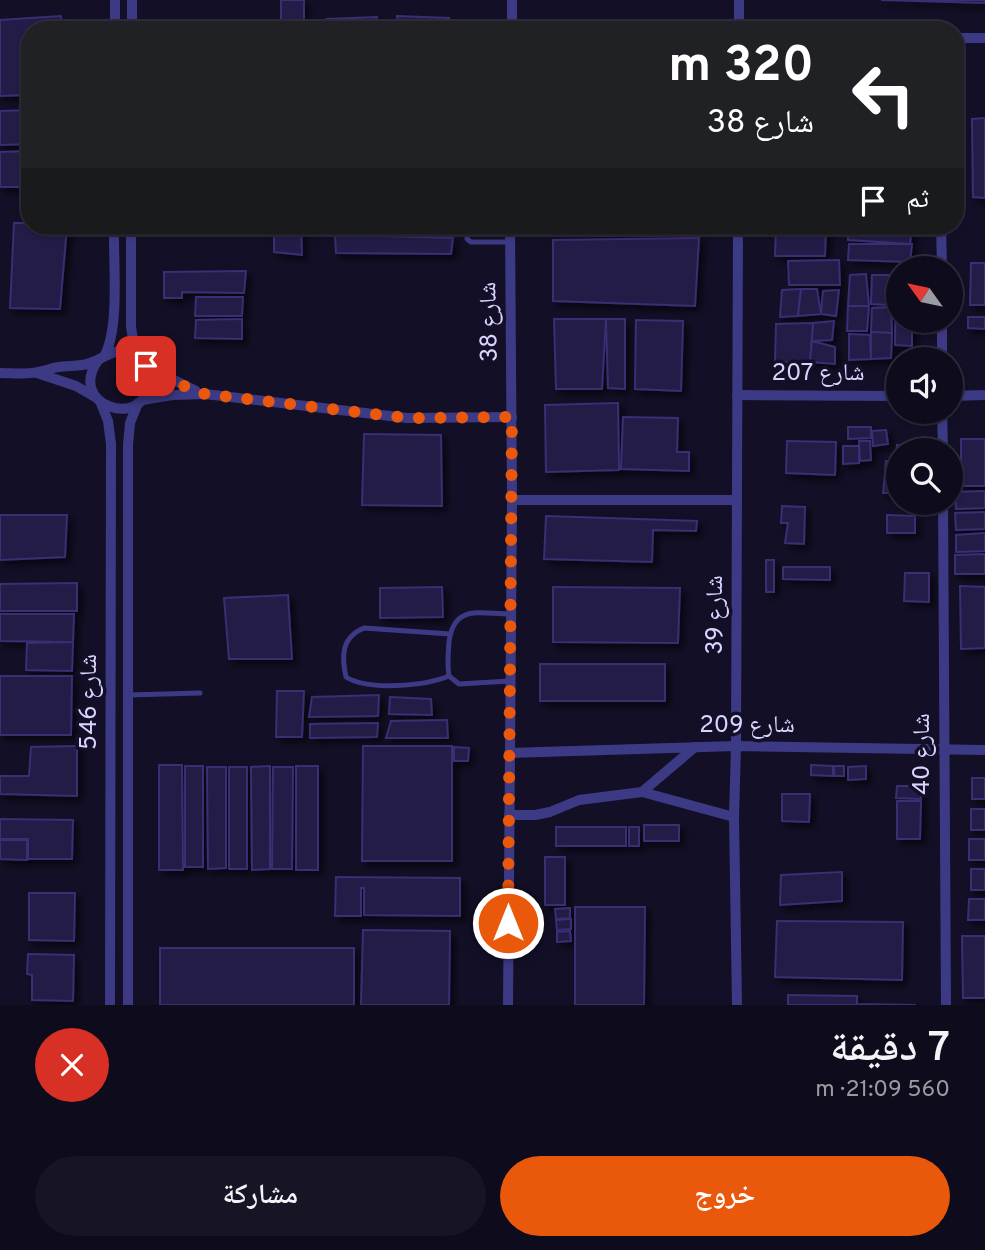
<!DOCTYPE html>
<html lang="ar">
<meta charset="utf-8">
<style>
body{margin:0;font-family:Overpass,"Noto Naskh Arabic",sans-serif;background:#171425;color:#f1f3f6;direction:rtl;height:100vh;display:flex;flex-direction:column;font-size:26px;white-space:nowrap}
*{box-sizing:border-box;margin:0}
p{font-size:23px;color:#9b9ba3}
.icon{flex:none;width:38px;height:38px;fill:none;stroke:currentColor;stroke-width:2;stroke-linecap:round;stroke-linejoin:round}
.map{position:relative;height:1005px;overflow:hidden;direction:ltr}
.sheet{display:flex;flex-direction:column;background:#0e0b1c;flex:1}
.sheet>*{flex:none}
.guide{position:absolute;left:21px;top:21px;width:943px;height:214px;border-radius:28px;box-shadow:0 2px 5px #0004,0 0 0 2px #2e2b3b;direction:rtl;background:#202124;color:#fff;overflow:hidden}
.needle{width:46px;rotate:303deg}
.fabs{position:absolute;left:886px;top:256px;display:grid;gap:14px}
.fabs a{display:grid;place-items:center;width:77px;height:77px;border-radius:50%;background:#0e0b1c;box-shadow:0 2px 5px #0004,0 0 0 2px #2e2b3b;font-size:35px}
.pin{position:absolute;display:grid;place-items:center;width:60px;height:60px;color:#fff;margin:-30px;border-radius:14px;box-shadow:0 4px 10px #0006}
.me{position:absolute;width:77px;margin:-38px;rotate:0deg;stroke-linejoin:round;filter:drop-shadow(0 0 5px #0008)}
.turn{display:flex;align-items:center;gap:24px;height:147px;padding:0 35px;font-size:32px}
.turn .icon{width:91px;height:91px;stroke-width:2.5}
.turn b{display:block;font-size:49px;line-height:60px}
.then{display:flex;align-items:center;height:66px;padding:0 35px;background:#0003;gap:14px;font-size:26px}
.round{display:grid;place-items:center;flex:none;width:74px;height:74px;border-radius:37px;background:#171425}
.overview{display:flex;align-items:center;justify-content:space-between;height:119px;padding:0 35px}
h1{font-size:42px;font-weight:600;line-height:52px}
.button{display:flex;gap:14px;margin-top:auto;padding:14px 35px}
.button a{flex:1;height:80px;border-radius:42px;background:#ea580c;color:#fff;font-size:28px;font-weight:600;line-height:80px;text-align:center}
.button a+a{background:#171425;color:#f1f3f6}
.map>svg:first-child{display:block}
.building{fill:#241b47;stroke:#3b2d73;stroke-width:2;filter:url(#shadow)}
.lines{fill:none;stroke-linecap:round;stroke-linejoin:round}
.lane{stroke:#3d3a85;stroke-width:5}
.street{stroke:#3d3a85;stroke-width:10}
.route{stroke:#ea580c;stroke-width:12;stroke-dasharray:0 21.6}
.labels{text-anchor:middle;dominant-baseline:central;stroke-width:7;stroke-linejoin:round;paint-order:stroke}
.street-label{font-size:24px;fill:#d9d4ff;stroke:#130f26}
</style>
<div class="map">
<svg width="985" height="1005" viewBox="0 0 985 1005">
<defs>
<filter id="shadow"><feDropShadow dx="4.5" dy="4.5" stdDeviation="3.5" flood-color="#0009"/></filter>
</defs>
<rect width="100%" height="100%" fill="#130f26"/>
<g class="building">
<rect x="281" y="0" width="23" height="30"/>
<polygon points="881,0 985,0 985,3"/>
<polygon points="61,16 62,30 30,30 30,95 0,96 0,20"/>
<polygon points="397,16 449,18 449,30 398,30"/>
<polygon points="377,17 375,30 326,30 326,19"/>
<polygon points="30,110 30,144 0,145 0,111"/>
<polygon points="985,118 985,198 973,197 972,119"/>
<polygon points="30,151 30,187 0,187 0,152"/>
<polygon points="14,223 30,223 30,226 67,226 60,309 10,308"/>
<polygon points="274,226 301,226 302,255 274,252"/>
<polygon points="776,226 826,226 825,256 775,256"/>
<polygon points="848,226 912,227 910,244 848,240"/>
<polygon points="335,235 453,238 451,254 336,253"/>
<polygon points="699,238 695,306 553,301 553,240"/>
<polygon points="849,244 912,244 910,262 848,260"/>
<polygon points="839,260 840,285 789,285 788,261"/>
<polygon points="971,263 985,263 985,305 970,305"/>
<polygon points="246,271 244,293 182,292 182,298 164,298 164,272"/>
<polygon points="898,272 898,320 912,320 912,346 895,345 896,273"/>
<polygon points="866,274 869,306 848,306 850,275"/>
<polygon points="872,275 891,275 890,305 871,304"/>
<polygon points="801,289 798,316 780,317 782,290"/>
<polygon points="801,289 817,289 821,314 798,316"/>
<polygon points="839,290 836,316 821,314 823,291"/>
<polygon points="196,297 243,297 242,316 195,316"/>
<polygon points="848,306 869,306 867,331 847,331"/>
<polygon points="891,307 892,333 871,332 872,308"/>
<polygon points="968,317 985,317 985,329 968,328"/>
<polygon points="242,319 242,339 195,338 196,320"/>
<polygon points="554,319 606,319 602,389 556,389"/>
<polygon points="606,319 625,319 625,389 608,388"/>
<polygon points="636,320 683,321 681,391 635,389"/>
<polygon points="834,321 832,340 812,341 813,323"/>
<polygon points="813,323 810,362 775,362 776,324"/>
<polygon points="871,332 892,333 891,358 871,359"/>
<polygon points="849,334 870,335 871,359 849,360"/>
<polygon points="812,341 835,347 835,364 810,362"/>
<polygon points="618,403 619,470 546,472 545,405"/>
<polygon points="623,417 678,418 677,452 689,452 689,471 621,469"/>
<polygon points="848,427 871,427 871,438 848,439"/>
<polygon points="886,430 888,444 873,446 872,431"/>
<polygon points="364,434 441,435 442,506 362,505"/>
<rect x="961" y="439" width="24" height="47"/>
<polygon points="787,441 836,442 835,475 786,473"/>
<polygon points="859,441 870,441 871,460 860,461"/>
<polygon points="897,445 920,446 920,450 898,450 896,457"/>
<polygon points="843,446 859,446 859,463 843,464"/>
<polygon points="886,461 898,461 898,473 885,472"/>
<polygon points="885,472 898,473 898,493 883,493"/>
<polygon points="985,491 985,508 956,509 955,492"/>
<polygon points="782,506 805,507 804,544 785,543 788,523 781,523"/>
<polygon points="985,512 985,529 956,530 955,513"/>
<polygon points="0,515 67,515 65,557 0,560"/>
<polygon points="887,515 915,516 915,533 887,533"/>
<polygon points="546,516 697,521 696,531 653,530 652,562 544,559"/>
<polygon points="985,533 985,551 956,552 956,535"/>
<polygon points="985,554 985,574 955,574 955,555"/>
<rect x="766" y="560" width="8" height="32"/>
<polygon points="783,567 830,567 830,580 783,579"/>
<polygon points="905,573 929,573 929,602 904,601"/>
<polygon points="77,583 77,611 0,611 0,584"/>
<polygon points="960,586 985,587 985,648 961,649"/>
<polygon points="442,587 443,617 380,618 380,588"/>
<polygon points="553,587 680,588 678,643 553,642"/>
<polygon points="288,595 292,659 229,659 224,598"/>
<polygon points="0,614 74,614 73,642 0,641"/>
<polygon points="73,642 72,671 26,670 27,643"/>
<rect x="540" y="664" width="125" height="37"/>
<polygon points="0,676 72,676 71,735 0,735"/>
<polygon points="277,691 304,691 302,737 276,737"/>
<polygon points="379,695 378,716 309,717 312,697"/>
<polygon points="390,697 431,699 432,715 389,714"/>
<polygon points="447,720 448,738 386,738 391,721"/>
<polygon points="378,723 377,737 310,738 310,724"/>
<polygon points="77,746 77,796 0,794 0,776 29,776 31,747"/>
<polygon points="363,746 452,746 452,861 362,861"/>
<polygon points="454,747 469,748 468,761 454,761"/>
<polygon points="159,765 182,765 183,870 159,870"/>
<polygon points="811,765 833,766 833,776 811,775"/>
<rect x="185" y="766" width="18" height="101"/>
<polygon points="270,766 270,869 252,870 251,767"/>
<rect x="296" y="766" width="22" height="104"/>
<rect x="834" y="766" width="10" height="10"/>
<polygon points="866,766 866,779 848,780 848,767"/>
<polygon points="207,767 226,767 226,868 208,869"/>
<rect x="229" y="767" width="18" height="102"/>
<polygon points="273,767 293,767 292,869 272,869"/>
<rect x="972" y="778" width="13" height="21"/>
<polygon points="897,786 921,786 921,799 896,798"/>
<polygon points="782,794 810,794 809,822 782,821"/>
<polygon points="897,801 921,801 920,839 897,839"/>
<rect x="971" y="809" width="14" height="21"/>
<polygon points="0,819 73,820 72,859 28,859 28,839 0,839"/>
<rect x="644" y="825" width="35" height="16"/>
<rect x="556" y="827" width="70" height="19"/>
<rect x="629" y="827" width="10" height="19"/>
<rect x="969" y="839" width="16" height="21"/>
<polygon points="0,840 27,840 27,860 0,859"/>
<rect x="545" y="857" width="20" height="48"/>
<rect x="971" y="869" width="14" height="21"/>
<polygon points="842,872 842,901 780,905 781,875"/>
<polygon points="336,877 460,878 460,916 364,915 364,888 361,888 361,916 335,916"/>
<polygon points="29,893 75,893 74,941 29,940"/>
<polygon points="969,899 985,899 985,920 968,920"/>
<polygon points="575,907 645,907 644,1005 575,1005"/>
<polygon points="570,908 570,918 556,919 555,909"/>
<polygon points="571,919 571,929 557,930 556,920"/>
<polygon points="777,921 903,922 902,980 775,977"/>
<polygon points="363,930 450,931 449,1005 361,1005"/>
<polygon points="570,931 571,941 557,942 557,932"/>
<polygon points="962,936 985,936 985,998 963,998"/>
<rect x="160" y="948" width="194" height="57"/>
<polygon points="28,954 74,955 73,1001 32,1000 32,975 27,974"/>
<polygon points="788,995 857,996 857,1004 916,1005 788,1005"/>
</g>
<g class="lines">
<g class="lane">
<polyline points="468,226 467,239 471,242 510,242"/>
<path d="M449 676C425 686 368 691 346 677 341 655 342 637 364 628L450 634"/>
<path d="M510 681 459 684 449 676C447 665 448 654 449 642 454 604 479 614 510 614"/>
<polyline points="128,695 200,693"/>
</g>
<g class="street">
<polyline points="512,0 512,30"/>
<polyline points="115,30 115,0"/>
<polyline points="132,30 132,0"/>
<polyline points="739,30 739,0"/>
<polyline points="956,38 985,38"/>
<polyline points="131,226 131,327 136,356"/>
<polyline points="941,226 942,268"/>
<polyline points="942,320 942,359"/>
<path d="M105 355C120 325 113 261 114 226"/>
<polyline points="146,366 196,391"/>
<path d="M0 373C12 373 26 375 38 372 45 371 51 368 58 367 69 365 80 367 90 363 106 358 117 344 135 355 144 361 150 371 149 382 146 431 64 406 99 359"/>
<polyline points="37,373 76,386 95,397"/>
<polyline points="737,395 898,396"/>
<polyline points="950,396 985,395"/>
<polyline points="142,400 173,395 205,394 407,418 512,417"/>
<polyline points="100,401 108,421 111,444 110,1005"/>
<polyline points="942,411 943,450"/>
<polyline points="512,500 737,500"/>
<polyline points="943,502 946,1005"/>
<polyline points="509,753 736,746 985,750"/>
<polyline points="642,792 695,747"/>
<polyline points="509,815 535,815 550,812 579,800 642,792 734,817"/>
<polyline points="128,1005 128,445 130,423 138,403"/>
<polyline points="508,1005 512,500 510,226"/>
<polyline points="737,1005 734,817 736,746 738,226"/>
</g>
</g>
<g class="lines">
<polyline class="route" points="146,366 174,382 205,394 407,418 512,417 508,923"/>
</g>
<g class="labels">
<g class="street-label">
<text transform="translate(490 322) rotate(-91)">شارع 38</text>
<text x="818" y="374">شارع 207</text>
<text transform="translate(716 615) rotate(-90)">شارع 39</text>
<text transform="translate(90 702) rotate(-90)">شارع 546</text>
<text x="747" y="726">شارع 209</text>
<text transform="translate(923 754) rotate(-90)">شارع 40</text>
</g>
</g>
</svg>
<div class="fabs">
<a><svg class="needle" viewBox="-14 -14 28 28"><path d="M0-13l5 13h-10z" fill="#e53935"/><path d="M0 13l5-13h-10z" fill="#9b9ba3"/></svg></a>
<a><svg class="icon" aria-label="sound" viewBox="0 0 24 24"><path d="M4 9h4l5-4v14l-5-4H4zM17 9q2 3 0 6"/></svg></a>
<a><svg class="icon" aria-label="search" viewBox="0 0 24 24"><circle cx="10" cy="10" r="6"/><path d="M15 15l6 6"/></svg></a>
</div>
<div class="pin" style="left:146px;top:366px;background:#d93025"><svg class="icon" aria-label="arrive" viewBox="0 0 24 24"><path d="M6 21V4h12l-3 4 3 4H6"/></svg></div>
<svg class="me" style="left:508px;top:923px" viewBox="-20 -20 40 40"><circle r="17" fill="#ea580c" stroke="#fff" stroke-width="3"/><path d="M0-11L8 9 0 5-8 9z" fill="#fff"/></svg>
<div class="guide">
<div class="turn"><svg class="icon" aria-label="left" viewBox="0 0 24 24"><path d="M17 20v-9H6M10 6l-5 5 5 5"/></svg><div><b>320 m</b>شارع 38</div></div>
<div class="then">ثم<svg class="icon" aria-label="arrive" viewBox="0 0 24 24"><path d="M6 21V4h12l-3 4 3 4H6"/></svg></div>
</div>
</div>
<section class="sheet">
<div class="overview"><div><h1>7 دقيقة</h1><p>560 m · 21:09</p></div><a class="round" style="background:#d93025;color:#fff"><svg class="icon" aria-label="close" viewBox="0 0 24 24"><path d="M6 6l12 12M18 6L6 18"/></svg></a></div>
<div class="button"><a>خروج</a><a>مشاركة</a></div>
</section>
